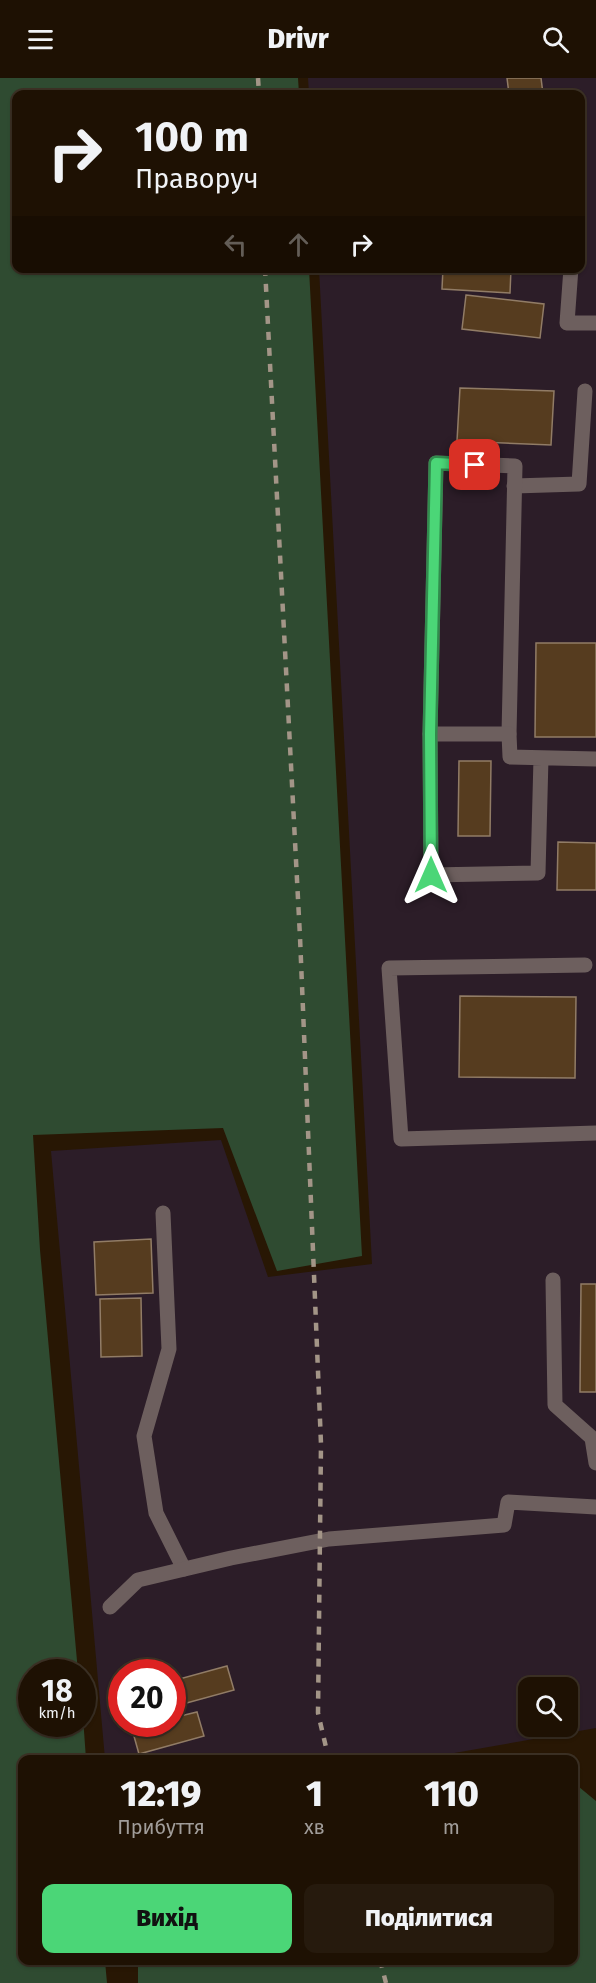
<!DOCTYPE html>
<html lang="uk">
<meta charset="utf-8">
<style>
body{margin:0;font-family:"Fira Sans",sans-serif;background:#261a0d;color:#f1f3f6;height:100vh;display:flex;flex-direction:column;font-size:22px;white-space:nowrap}
*{box-sizing:border-box;margin:0}
p{font-size:20px;color:#a19d9a}
.icon{flex:none;width:33px;height:33px;fill:none;stroke:currentColor;stroke-width:2;stroke-linecap:round;stroke-linejoin:round}
.map{position:relative;flex:1;overflow:hidden}
.drawer{position:absolute;left:18px;top:1677px;width:560px;height:210px;display:flex;flex-direction:column;background:#1e1103;border-radius:12px;box-shadow:0 2px 4px #0004,0 0 0 2px #3c3125}
.drawer>*{flex:none}
.guide{position:absolute;left:12px;top:12px;width:573px;height:183px;border-radius:12px;box-shadow:0 2px 4px #0004,0 0 0 2px #3c3125;background:#1e1103;color:#f1f3f6;overflow:hidden}
.tools{position:absolute;left:518px;top:1599px;display:grid;gap:12px}
.tools a{display:grid;place-items:center;width:60px;height:60px;border-radius:12px;background:#1e1103;box-shadow:0 2px 4px #0004,0 0 0 2px #3c3125;font-size:30px}
.speed{position:absolute;left:18px;top:1581px;display:flex;gap:12px;font-size:30px;font-weight:700;text-align:center}
.speed>*{display:grid;place-content:center;width:78px;height:78px;border-radius:50%;background:#1e1103;box-shadow:0 2px 4px #0004,0 0 0 2px #3c3125;line-height:1}
.speed small{font-size:15px;font-weight:400}
.speed .limit{border:9px solid #d22;background:#fff;color:#111}
.pin{position:absolute;display:grid;place-items:center;width:51px;height:51px;color:#fff;margin:-26px;border-radius:12px;box-shadow:0 3px 9px #0006}
.me{position:absolute;width:66px;margin:-33px;rotate:0deg;stroke-linejoin:round;filter:drop-shadow(0 0 4px #0008)}
.turn{display:flex;align-items:center;gap:21px;height:126px;padding:0 24px;font-size:27px}
.turn .icon{width:78px;height:78px;stroke-width:2.5}
.turn b{display:block;font-size:42px;line-height:51px}
.lanes{display:flex;align-items:center;height:57px;padding:0 24px;background:#0003;justify-content:center;gap:30px;direction:ltr}
.lanes .off{opacity:.35}
.eta{display:flex;justify-content:space-evenly;align-items:center;height:102px;text-align:center}
.eta b{font-size:36px;font-weight:800;line-height:42px}
.primary-button{display:flex;gap:12px;margin-top:auto;padding:12px 24px}
.primary-button a{flex:1;height:69px;border-radius:12px;background:#4bd677;color:#111;font-size:24px;font-weight:800;line-height:69px;text-align:center}
.primary-button a+a{background:#261a0d;color:#f1f3f6}
header{display:flex;justify-content:space-between;align-items:center;height:78px;padding:0 24px;background:#1e1103;font-size:27px;font-weight:800}
.map>svg:first-child{display:block}
.industrial{fill:#2c1d28;fill-rule:evenodd}
.green{fill:#2f4b31}
.building{fill:#563c1f;stroke:#917c66;stroke-width:1.5}
.lines{fill:none;stroke-linecap:round;stroke-linejoin:round}
.minor{stroke:#6d5f5e;stroke-width:15}
.rail{stroke:#a39587;stroke-width:4.5;stroke-dasharray:8 8;stroke-linecap:butt}
.route-casing{stroke:#318b4d;stroke-width:15}
.route{stroke:#4bd677;stroke-width:10}
</style>
<header><svg class="icon" aria-label="menu" viewBox="0 0 24 24"><path d="M4 6h16M4 12h16M4 18h16"/></svg>Drivr<svg class="icon" aria-label="search" viewBox="0 0 24 24"><circle cx="10" cy="10" r="6"/><path d="M15 15l6 6"/></svg></header>
<div class="map">
<svg width="596" height="1905" viewBox="0 0 596 1905">
<rect width="100%" height="100%" fill="#281704"/>
<path class="industrial" d="M308 0H596V1650L420 1681H105L51 1073 221 1062 268 1199 372 1186 319 191 580 190V16H309ZM122 1594H172V1646H122ZM528 1610H567V1648H528Z"/>
<g class="green">
<polygon points="0,0 298,0 299,16 16,16 16,190 309,191 362,1178 277,1193 223,1050 33,1057 40,1172 78,1594 32,1594 32,1646 82,1646 83,1639 86,1681 22,1682 22,1882 105,1883 107,1905 0,1905"/>
<polygon points="573,1704 596,1723 596,1905 138,1905 138,1883 573,1882"/>
</g>
<g class="building">
<polygon points="507,0 541,0 543,16 509,16"/>
<polygon points="443,190 511,191 510,215 442,211"/>
<polygon points="466,217 544,226 540,260 462,251"/>
<polygon points="460,310 554,313 551,367 457,363"/>
<polygon points="536,565 596,565 596,659 535,659"/>
<polygon points="459,683 491,683 490,758 458,758"/>
<polygon points="558,764 596,765 596,812 557,812"/>
<polygon points="460,918 576,919 575,1000 459,999"/>
<polygon points="151,1161 153,1215 96,1217 94,1164"/>
<polygon points="581,1206 596,1206 596,1314 580,1314"/>
<polygon points="141,1220 142,1278 101,1279 100,1221"/>
<polygon points="227,1588 234,1612 172,1629 172,1603"/>
<polygon points="197,1634 204,1658 139,1676 132,1651 154,1646 172,1646 172,1640"/>
</g>
<g class="lines">
<g class="minor">
<polyline points="571,190 567,245 596,245"/>
<polyline points="514,408 579,406 585,313"/>
<polyline points="430,656 436,385 515,388 509,656"/>
<polyline points="541,680 538,795 431,797 430,656 509,656 510,679 596,681"/>
<polyline points="585,887 389,890 401,1061 596,1055"/>
<polyline points="163,1135 169,1271 144,1358 156,1435 184,1491"/>
<polyline points="553,1202 555,1327 592,1360 596,1385"/>
<polyline points="110,1529 138,1502 231,1480 329,1461 504,1447 508,1424 596,1429"/>
</g>
<g class="rail">
<polyline points="258,0 259,16"/>
<polyline points="265,190 300,859 321,1366 318,1635 329,1682"/>
<polyline points="380,1882 386,1905"/>
</g>
</g>
<g class="lines">
<defs>
<polyline id="route" points="431,797 430,656 436,385 475,387"/>
</defs>
<use href="#route" class="route-casing"/>
<use href="#route" class="route"/>
</g>
</svg>
<div class="tools">
<a><svg class="icon" aria-label="search" viewBox="0 0 24 24"><circle cx="10" cy="10" r="6"/><path d="M15 15l6 6"/></svg></a>
</div>
<div class="speed"><div>18<small>km/h</small></div><div class="limit">20</div></div>
<div class="pin" style="left:475px;top:387px;background:#d93025"><svg class="icon" aria-label="arrive" viewBox="0 0 24 24"><path d="M6 21V4h12l-3 4 3 4H6"/></svg></div>
<svg class="me" style="left:431px;top:797px" viewBox="-20 -20 40 40"><path d="M0-17L14 15 0 8-14 15z" fill="#4bd677" stroke="#fff" stroke-width="4"/></svg>
<div class="guide">
<div class="turn"><svg class="icon" aria-label="right" viewBox="0 0 24 24"><path d="M7 20v-9h11M14 6l5 5-5 5"/></svg><div><b>100 m</b>Праворуч</div></div>
<div class="lanes"><svg class="icon off" aria-label="left" viewBox="0 0 24 24"><path d="M17 20v-9H6M10 6l-5 5 5 5"/></svg><svg class="icon off" aria-label="ahead" viewBox="0 0 24 24"><path d="M12 20V5M6 11l6-6 6 6"/></svg><svg class="icon" aria-label="right" viewBox="0 0 24 24"><path d="M7 20v-9h11M14 6l5 5-5 5"/></svg></div>
</div>
<section class="drawer">
<div class="eta">
<div><b>12:19</b><p>Прибуття</p></div>
<div><b>1</b><p>хв</p></div>
<div><b>110</b><p>m</p></div>
</div>
<div class="primary-button"><a>Вихід</a><a>Поділитися</a></div>
</section>
</div>
